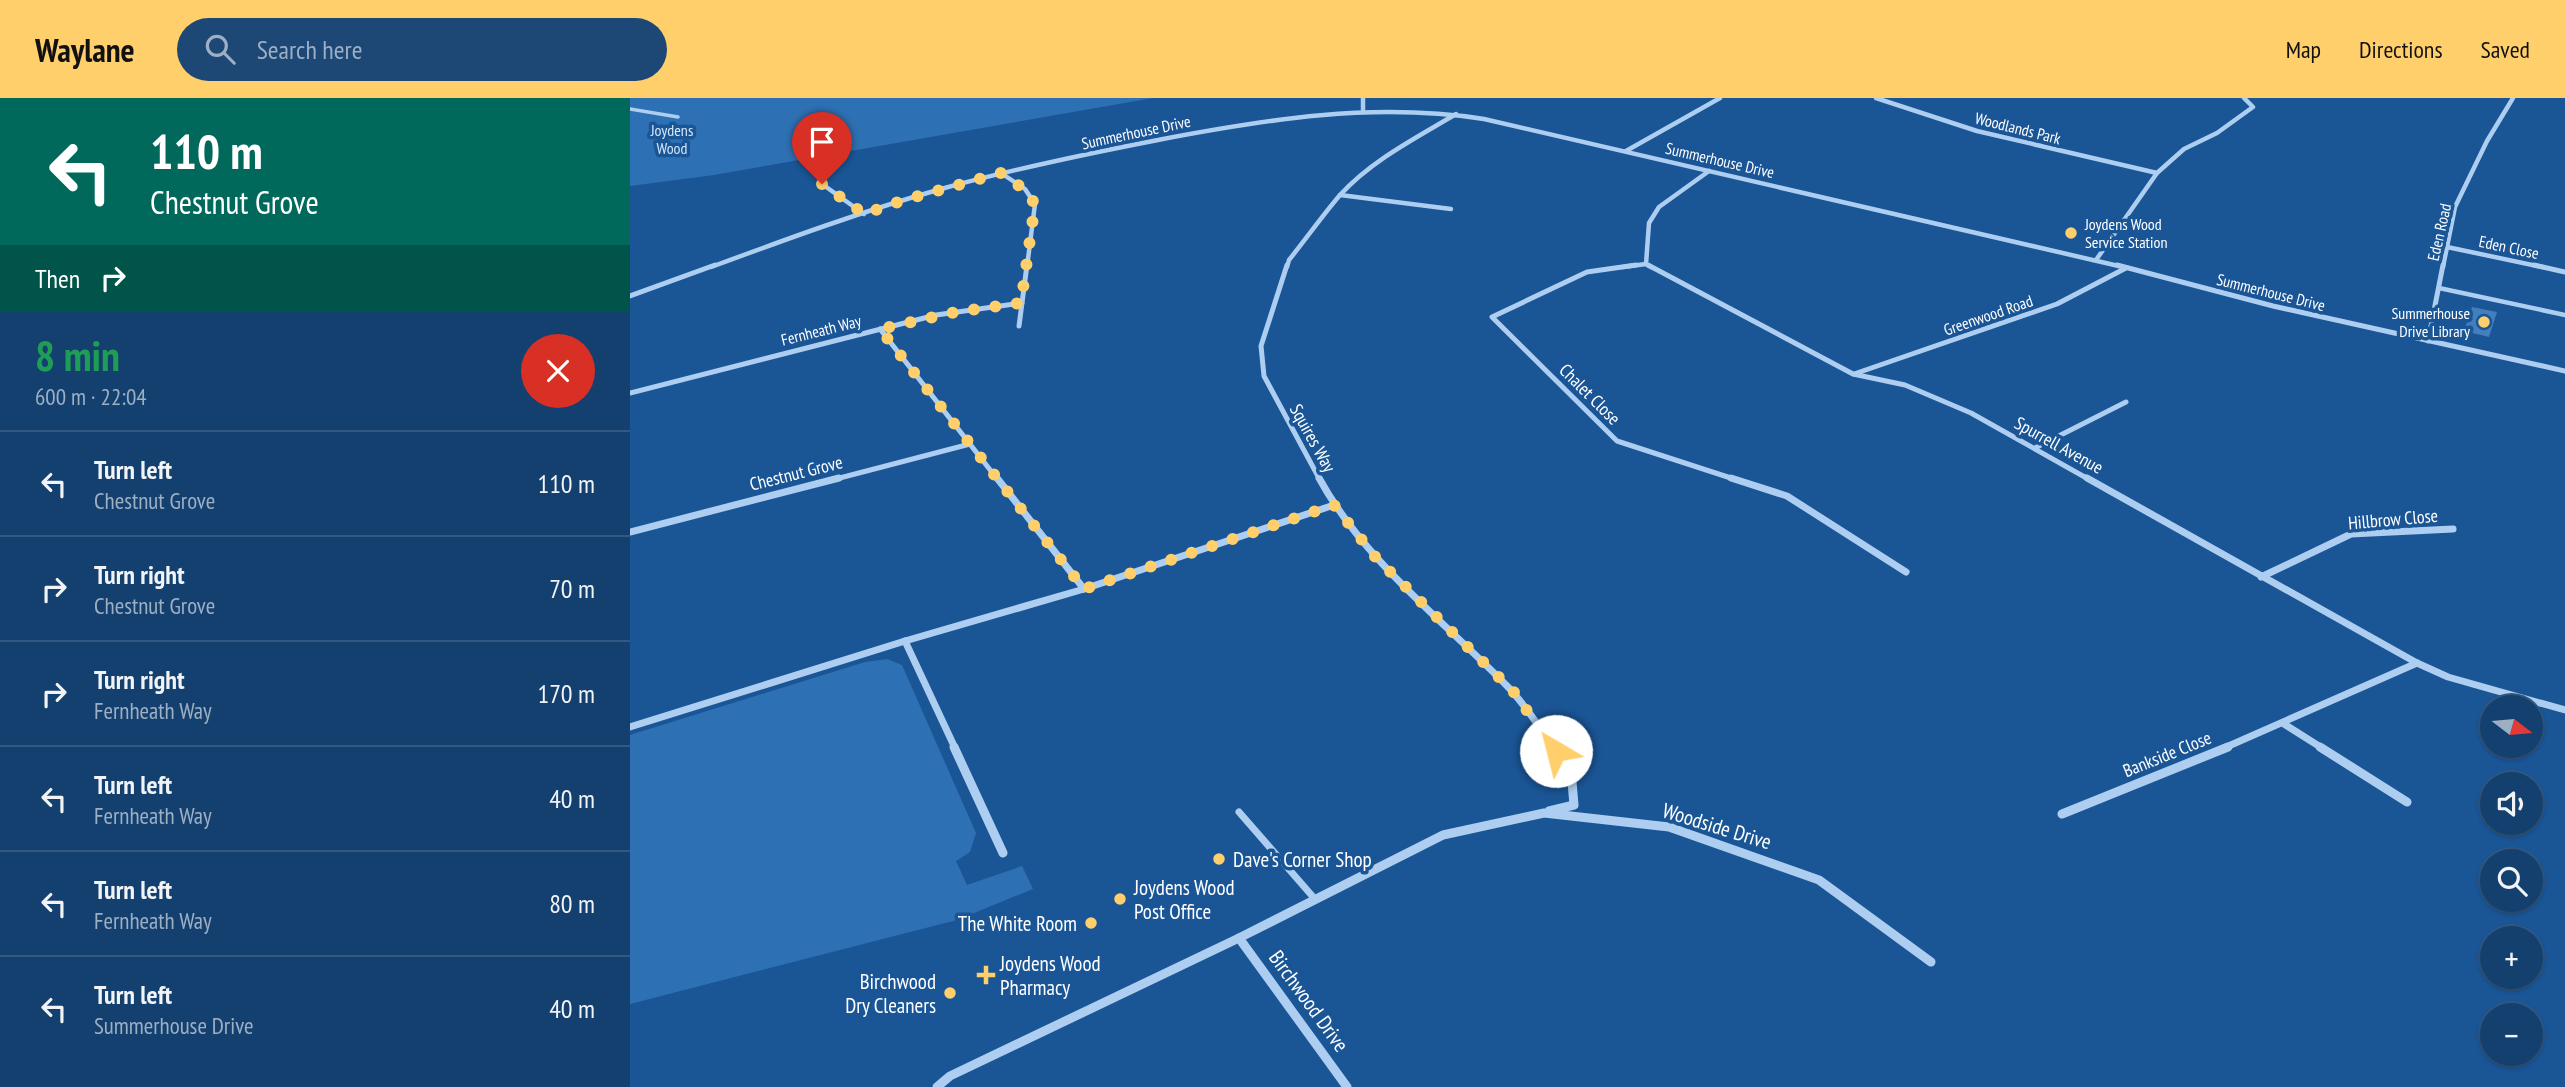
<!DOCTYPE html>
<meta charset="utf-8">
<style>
body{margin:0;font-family:"PT Sans Narrow",sans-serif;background:#1d4775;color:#f1f3f6;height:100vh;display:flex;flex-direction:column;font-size:26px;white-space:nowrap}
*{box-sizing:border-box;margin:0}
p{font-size:23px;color:#9dafc3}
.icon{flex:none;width:38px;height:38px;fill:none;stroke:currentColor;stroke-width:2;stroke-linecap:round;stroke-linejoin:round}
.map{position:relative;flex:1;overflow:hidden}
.details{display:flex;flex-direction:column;background:#144070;width:630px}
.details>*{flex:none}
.top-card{background:#00695c;color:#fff;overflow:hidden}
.needle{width:46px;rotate:106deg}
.tools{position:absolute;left:1850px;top:597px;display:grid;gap:14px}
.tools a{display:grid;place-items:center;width:63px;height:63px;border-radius:50%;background:#144070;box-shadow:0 2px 5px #0004,0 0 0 2px #335983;font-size:35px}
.pin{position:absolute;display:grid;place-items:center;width:60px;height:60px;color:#fff;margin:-72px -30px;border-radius:50% 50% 50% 0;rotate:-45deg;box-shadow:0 0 7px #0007}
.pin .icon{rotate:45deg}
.me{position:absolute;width:77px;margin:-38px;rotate:323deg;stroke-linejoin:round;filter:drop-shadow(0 0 5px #0008)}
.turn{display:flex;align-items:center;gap:24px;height:147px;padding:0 35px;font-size:32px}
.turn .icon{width:91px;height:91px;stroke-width:2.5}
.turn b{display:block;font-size:49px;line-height:60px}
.then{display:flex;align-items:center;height:66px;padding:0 35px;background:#0003;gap:14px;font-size:26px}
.round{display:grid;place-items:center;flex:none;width:74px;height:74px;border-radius:37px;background:#1d4775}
.head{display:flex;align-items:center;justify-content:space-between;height:119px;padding:0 35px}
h1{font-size:42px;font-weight:600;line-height:52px;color:#1e9e55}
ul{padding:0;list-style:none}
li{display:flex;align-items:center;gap:21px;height:105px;padding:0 35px;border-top:2px solid #335983}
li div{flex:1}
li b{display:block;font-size:26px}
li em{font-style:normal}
header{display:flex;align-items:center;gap:42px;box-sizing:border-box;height:98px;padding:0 35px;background:#ffcf6c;color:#111}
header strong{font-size:33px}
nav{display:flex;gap:38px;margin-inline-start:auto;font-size:24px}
.search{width:490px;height:63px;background:#1d4775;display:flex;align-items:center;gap:18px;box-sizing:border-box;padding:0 24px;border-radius:38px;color:#9dafc3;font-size:26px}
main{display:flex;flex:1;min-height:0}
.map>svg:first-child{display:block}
.green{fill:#2e70b4}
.building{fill:#437fbd}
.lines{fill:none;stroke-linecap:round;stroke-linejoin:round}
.lane-far2{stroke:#adcef0;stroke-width:3.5}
.lane-far1{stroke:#adcef0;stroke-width:4.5}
.lane{stroke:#adcef0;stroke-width:7}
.street-far3{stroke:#adcef0;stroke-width:4.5}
.street-far2{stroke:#adcef0;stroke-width:5}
.street-far1{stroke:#adcef0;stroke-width:7}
.street{stroke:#adcef0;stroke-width:9}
.route{stroke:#ffcf6c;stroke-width:12;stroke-dasharray:0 21.6}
.poi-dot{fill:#ffcf6c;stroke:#1a5596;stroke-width:2.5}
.labels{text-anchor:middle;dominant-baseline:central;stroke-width:7;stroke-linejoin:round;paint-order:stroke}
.far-street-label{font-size:16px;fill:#fff;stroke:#1a5596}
.far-park-label{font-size:16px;fill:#d4e7fb;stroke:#1a5596}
.far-poi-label{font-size:16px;fill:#fff;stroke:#1a5596;text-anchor:start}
.street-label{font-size:18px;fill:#fff;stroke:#1a5596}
.near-street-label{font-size:21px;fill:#fff;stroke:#1a5596}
.near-poi-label{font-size:21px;fill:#fff;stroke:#1a5596;text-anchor:start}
</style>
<header>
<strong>Waylane</strong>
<div class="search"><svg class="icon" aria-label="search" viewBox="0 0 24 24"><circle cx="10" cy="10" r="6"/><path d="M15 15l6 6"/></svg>Search here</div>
<nav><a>Map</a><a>Directions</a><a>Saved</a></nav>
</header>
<main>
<section class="details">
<div class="top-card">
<div class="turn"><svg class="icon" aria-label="left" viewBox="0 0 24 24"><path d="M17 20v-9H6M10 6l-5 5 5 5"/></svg><div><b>110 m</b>Chestnut Grove</div></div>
<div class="then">Then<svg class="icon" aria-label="right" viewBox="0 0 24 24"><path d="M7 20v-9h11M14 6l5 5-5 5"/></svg></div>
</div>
<div class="head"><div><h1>8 min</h1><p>600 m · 22:04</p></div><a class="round" style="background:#d93025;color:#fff"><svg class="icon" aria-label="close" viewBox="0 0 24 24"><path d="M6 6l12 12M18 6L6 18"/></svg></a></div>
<ul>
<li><svg class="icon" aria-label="left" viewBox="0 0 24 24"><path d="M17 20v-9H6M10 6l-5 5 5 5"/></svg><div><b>Turn left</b><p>Chestnut Grove</p></div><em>110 m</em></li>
<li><svg class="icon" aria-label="right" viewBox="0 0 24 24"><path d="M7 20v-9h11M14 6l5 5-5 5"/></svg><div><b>Turn right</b><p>Chestnut Grove</p></div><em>70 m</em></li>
<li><svg class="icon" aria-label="right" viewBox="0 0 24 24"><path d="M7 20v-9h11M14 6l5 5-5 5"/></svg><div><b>Turn right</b><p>Fernheath Way</p></div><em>170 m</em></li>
<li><svg class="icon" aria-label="left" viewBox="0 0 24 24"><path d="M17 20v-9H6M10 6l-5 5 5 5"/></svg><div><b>Turn left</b><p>Fernheath Way</p></div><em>40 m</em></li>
<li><svg class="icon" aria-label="left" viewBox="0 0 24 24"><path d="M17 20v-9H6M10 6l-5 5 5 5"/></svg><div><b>Turn left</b><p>Fernheath Way</p></div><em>80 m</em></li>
<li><svg class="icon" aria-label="left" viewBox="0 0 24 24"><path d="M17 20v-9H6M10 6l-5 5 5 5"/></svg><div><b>Turn left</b><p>Summerhouse Drive</p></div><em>40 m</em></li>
</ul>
</section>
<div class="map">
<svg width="1935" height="989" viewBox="0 0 1935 989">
<rect width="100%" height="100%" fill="#1a5596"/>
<g class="green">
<polygon points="0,0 523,0 84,77 0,88"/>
<polygon points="257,561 272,567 346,735 340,754 326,763 337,787 392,768 403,791 327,822 0,906 0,637 235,564"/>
</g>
<polygon class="building" points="1842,209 1867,214 1859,239 1834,233"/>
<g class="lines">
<polyline class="lane-far2" points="0,11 48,19"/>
<polyline class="lane-far1" points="1809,190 1935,217"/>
<polyline class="lane" points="609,714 684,800"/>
<g class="street-far3">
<polyline points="733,0 733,13"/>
<polyline points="1246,0 1347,33 1527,75 1466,162"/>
<polyline points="996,53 1090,0"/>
<polyline points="371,75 395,91 405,106 397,169"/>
<polyline points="1527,75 1554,51 1587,35 1623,9 1614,0"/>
<polyline points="192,86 234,116"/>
<polyline points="710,97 821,111"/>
<polyline points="1817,149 1912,169"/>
<path d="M81 169C157 141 233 113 311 91 383 71 456 56 528 42 638 21 743 4 854 21L1493 169"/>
<path d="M657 169 659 162C676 141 692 118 710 97 742 62 786 40 826 16"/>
<polyline points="993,169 1016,166"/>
<polyline points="1021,169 1016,166 1019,125 1029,109 1079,73"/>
<polyline points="1813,169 1825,109 1857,43 1883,0"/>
</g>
<g class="street-far2">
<polyline points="657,167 631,248 634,278 690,382"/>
<polyline points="1006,167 957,174 862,219 987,343 1107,382"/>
<polyline points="1018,167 1223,276 1275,287 1341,315 1460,382"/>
<polyline points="1487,167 1643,208 1935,273"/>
<polyline points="1904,167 1935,174"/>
<polyline points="0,198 85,167"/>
<polyline points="389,228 392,205"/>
<polyline points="250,231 368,382"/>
<polyline points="1798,243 1813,167"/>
<polyline points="1224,276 1427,206 1496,170"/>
<polyline points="0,295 306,217 392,205 397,167"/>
<polyline points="1405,350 1496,304"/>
<polyline points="202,382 340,346"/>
</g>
<g class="street-far1">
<polyline points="367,380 454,491"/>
<path d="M689 380C735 464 814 523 879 590 896 608 910 631 925 650"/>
<polyline points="1101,380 1157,398 1276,474"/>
<polyline points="1457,380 1787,565 1818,579 1935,612"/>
<polyline points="0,434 209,380"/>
<polyline points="1631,479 1721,436 1823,431"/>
<polyline points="275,543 325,650"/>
<polyline points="1654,626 1692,650"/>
<polyline points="0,629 275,543 454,491 704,407"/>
<polyline points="1594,650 1787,565"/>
</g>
<g class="street">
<polyline points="324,649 373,755"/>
<polyline points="1690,649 1777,704"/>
<polyline points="919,713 944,707 941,672 924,649"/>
<polyline points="1432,716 1598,649"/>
<polyline points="609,840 717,989"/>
<polyline points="307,989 320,978 609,840 813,737 914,715 1039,729 1189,782 1301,864"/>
</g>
</g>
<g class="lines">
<polyline class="route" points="192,86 234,116 274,102 371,75 394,91 405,106 391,205 326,214 250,231 454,491 704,407 747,461 883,593 926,653"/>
</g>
<g class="poi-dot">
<circle cx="1441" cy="135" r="7"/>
<circle cx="1854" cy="224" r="7"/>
<circle cx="589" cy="761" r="7"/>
<circle cx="490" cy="801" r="7"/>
<circle cx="461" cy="825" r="7"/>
<path d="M352.5 866.5h7v7h7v7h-7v7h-7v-7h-7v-7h7z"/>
<circle cx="320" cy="895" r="7"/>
</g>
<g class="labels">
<g class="far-street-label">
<text transform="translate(1388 30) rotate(14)">Woodlands Park</text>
<text transform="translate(506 34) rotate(-12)">Summerhouse Drive</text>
<text transform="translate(1090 62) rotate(13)">Summerhouse Drive</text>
<text transform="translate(1809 134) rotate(-77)">Eden Road</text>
<text transform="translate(1879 149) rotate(12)">Eden Close</text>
<text transform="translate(1641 194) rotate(14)">Summerhouse Drive</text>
<text transform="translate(1358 217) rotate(-19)">Greenwood Road</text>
<text transform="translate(191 232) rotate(-14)">Fernheath Way</text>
</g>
<g class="far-park-label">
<text x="42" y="32">Joydens<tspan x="42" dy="18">Wood</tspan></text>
</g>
<g class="far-poi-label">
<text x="1455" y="126">Joydens Wood<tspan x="1455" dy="18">Service Station</tspan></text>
<text x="1840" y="215" text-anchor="end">Summerhouse<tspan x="1840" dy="18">Drive Library</tspan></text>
</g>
<g class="street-label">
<text transform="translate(960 296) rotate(45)">Chalet Close</text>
<text transform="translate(683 340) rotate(61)">Squires Way</text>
<text transform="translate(1429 347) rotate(29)">Spurrell Avenue</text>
<text transform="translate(166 375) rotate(-14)">Chestnut Grove</text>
<text transform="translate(1763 421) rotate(-5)">Hillbrow Close</text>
<text transform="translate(1537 656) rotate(-22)">Bankside Close</text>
</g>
<g class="near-street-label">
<text transform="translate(1087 728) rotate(17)">Woodside Drive</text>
<text transform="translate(679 903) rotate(54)">Birchwood Drive</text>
</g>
<g class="near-poi-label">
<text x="603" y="761">Dave's Corner Shop</text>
<text x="504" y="789">Joydens Wood<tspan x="504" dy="24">Post Office</tspan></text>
<text x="447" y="825" text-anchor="end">The White Room</text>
<text x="370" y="865">Joydens Wood<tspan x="370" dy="24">Pharmacy</tspan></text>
<text x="306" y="883" text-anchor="end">Birchwood<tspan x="306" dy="24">Dry Cleaners</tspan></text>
</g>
</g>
</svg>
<div class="tools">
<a><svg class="needle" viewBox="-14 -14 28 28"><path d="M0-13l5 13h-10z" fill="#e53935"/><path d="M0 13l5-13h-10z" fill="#9dafc3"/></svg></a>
<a><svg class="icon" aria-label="sound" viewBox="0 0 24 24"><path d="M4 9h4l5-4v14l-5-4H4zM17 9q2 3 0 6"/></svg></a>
<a><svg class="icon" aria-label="search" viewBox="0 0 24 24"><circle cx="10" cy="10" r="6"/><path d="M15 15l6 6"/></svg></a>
<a>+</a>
<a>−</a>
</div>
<div class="pin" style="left:192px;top:86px;background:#d93025"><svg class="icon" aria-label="arrive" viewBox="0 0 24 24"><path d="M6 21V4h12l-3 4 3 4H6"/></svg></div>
<svg class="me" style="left:926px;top:653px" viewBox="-20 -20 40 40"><circle r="19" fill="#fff"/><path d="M0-13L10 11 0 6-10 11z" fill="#ffcf6c"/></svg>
</div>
</main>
